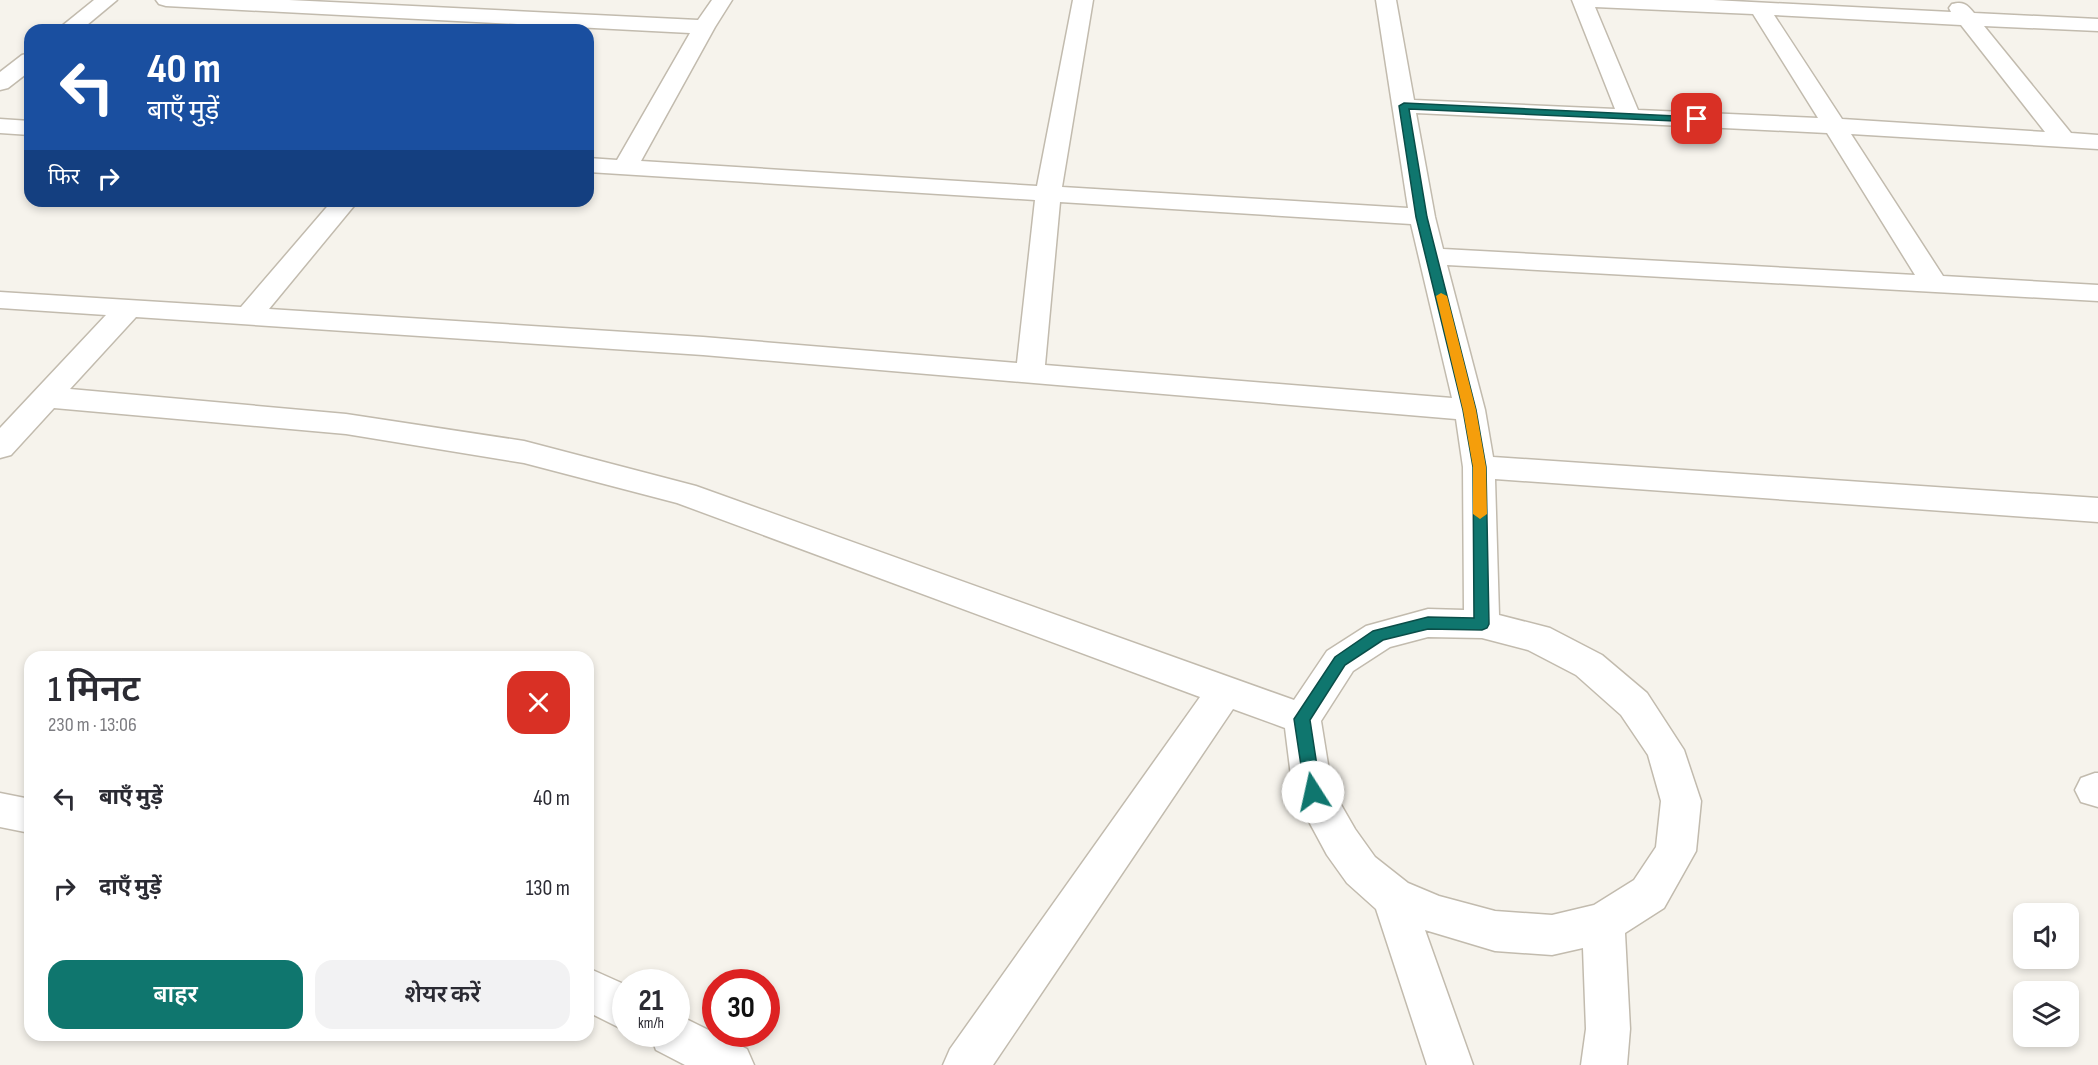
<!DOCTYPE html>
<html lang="hi">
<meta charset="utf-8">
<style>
body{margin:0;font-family:"Sofia Sans Condensed","Noto Sans Devanagari",sans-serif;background:#f2f2f3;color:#2b2b33;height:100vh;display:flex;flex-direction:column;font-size:22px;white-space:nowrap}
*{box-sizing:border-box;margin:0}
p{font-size:20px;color:#7c7c81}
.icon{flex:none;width:33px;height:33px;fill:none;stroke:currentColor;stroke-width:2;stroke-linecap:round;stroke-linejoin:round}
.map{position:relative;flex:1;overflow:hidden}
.sheet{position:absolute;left:24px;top:651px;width:570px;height:390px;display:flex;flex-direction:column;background:#fff;border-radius:18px;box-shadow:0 3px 9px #0003}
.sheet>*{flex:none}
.hud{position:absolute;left:24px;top:24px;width:570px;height:183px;border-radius:18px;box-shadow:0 3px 9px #0003;background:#1a4fa0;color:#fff;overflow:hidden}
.fabs{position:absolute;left:2013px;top:903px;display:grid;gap:12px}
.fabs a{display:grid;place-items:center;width:66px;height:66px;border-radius:12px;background:#fff;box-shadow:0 3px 9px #0003;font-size:30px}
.speed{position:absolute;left:612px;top:969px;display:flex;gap:12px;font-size:30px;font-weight:700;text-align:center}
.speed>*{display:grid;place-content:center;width:78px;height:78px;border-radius:50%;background:#fff;box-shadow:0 3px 9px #0003;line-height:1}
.speed small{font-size:15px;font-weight:400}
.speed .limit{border:9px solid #d22;background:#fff;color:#111}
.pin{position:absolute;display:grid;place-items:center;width:51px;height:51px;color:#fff;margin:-26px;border-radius:12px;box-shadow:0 3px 9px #0006}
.me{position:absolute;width:66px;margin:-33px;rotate:350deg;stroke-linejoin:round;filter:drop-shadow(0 0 4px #0008)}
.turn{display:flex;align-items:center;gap:21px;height:126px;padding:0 24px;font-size:27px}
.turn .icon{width:78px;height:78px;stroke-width:2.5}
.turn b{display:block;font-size:42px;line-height:51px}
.then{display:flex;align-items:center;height:57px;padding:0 24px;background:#0003;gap:12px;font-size:22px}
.round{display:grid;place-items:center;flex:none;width:63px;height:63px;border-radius:18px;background:#f2f2f3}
.head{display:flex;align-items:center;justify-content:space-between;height:102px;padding:0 24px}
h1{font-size:36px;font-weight:600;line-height:45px}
.cta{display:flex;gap:12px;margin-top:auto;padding:12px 24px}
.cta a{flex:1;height:69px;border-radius:18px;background:#0f766e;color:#fff;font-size:24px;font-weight:600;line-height:69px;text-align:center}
.cta a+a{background:#f2f2f3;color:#2b2b33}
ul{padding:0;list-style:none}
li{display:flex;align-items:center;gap:18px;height:90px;padding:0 24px}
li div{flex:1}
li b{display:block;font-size:22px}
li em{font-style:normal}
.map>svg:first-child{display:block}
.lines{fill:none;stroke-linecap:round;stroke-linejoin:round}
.street-casing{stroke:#c2bbae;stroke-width:3}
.street{fill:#fff;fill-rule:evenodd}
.route{fill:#0f766e;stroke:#0a4d48;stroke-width:1.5}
.slow{fill:#f59e0b}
</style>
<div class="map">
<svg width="2098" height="1065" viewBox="0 0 2098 1065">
<rect width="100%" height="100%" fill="#f6f3ec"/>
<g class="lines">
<defs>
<g id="street">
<polygon points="94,0 117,0 81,30 57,30"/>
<path d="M156 0H289L698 20 712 0H732L715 27 641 161 1037 186 1073 0H1093L1062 187 1408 208 1376 0H1396L1414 100 1615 109 1572 0H1713L1951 12 1949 8 1952 4C1963 1 1967 4 1974 13L2098 19V31L1984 26 2071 133 2098 135V149L1851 134 1943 276 2098 285V301L1447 265 1485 410 1493 457 2098 498V522L1495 479 1499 615 1550 628 1602 655 1647 693 1684 750 1701 801 1696 851 1664 908 1625 933 1630 1029 1627 1065H1581L1586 1029 1583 948 1552 955 1495 951 1425 930 1473 1065H1427L1376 909 1347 883 1327 855 1293 792 1285 728 1233 709 993 1065H943L950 1049 1200 697 677 503 524 463 346 434 54 408 11 455 0 458V428L106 315 0 308V292L241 307 332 201H358L269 309 703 337 1017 363 1035 200 588 172V158L617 160 690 33 166 6 159 4ZM1595 7 1753 14 1818 118 1638 110ZM1774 15 1961 25 2045 132 1842 119ZM1416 113 1827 133 1915 275 1443 249 1435 217ZM1060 202 1411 224 1452 398 1045 365ZM136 317 703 355 1456 419 1463 467 1464 610 1428 609 1366 626 1327 651 1294 700 696 486 524 441 346 414 70 389ZM1428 637 1482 638 1528 650 1576 675 1621 715 1648 755 1661 801 1656 847 1634 880 1594 905 1552 915 1495 911 1439 896 1408 883 1375 857 1355 829 1332 789 1321 721 1353 671 1390 647Z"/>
<polygon points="30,53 30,71 8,88 0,90 0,72 22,55"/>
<polygon points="0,119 30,121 30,135 0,133"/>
<polygon points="2095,773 2098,773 2098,807 2081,802 2075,790 2081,778"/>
<polygon points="0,793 30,799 30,833 0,827"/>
<polygon points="588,968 626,985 626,1031 588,1012"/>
<polygon points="676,1014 747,1049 754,1065 685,1065 656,1050 650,1034 676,1034"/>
</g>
</defs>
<use href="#street" class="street-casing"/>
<use href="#street" class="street"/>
</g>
<polygon class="route" points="1404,103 1697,117 1702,119 1697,122 1409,109 1427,217 1476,410 1486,467 1489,624 1487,628 1482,630 1428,629 1383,640 1345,665 1310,720 1321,792 1319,797 1313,799 1307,797 1305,792 1294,719 1335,657 1373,631 1428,617 1474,618 1473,467 1463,410 1416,217 1399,106"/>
<polygon class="slow" points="1441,293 1447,296 1476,410 1486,467 1487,514 1480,519 1473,514 1473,467 1463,410 1436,296"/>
</svg>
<div class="fabs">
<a><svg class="icon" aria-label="sound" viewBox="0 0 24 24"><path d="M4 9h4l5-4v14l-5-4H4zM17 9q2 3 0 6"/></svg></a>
<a><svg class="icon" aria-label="layers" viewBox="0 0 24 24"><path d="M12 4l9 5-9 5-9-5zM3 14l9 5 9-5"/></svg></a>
</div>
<div class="speed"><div>21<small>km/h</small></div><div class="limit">30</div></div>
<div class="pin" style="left:1697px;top:119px;background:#d93025"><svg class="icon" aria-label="arrive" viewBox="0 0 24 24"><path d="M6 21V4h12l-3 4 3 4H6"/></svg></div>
<svg class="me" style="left:1313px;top:792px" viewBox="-20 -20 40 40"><circle r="19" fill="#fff"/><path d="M0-13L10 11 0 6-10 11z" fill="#0f766e"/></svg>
<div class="hud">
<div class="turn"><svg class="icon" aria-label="left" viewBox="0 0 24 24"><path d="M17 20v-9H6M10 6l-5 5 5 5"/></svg><div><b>40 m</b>बाएँ मुड़ें</div></div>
<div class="then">फिर<svg class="icon" aria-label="right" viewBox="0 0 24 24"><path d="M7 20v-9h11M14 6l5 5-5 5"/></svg></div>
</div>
<section class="sheet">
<div class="head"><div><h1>1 मिनट</h1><p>230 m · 13:06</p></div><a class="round" style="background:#d93025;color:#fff"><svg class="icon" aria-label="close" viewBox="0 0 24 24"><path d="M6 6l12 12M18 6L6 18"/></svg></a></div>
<ul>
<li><svg class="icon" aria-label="left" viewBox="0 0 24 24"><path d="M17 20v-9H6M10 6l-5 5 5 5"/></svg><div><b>बाएँ मुड़ें</b></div><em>40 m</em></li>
<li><svg class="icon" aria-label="right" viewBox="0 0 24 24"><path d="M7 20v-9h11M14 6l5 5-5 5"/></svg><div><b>दाएँ मुड़ें</b></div><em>130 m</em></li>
</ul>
<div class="cta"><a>बाहर</a><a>शेयर करें</a></div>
</section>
</div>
